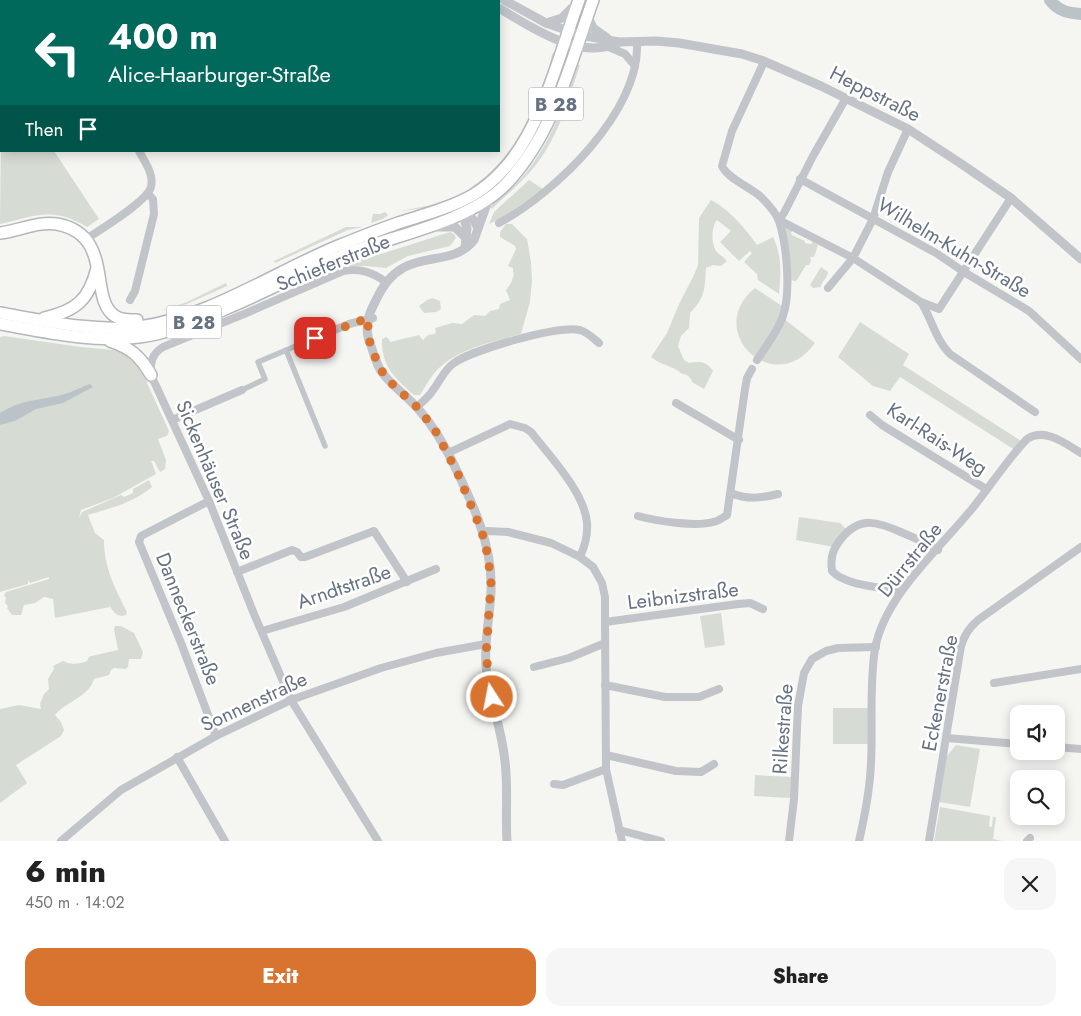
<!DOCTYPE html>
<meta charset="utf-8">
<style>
body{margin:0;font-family:Jost,sans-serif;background:#f6f6f6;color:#222;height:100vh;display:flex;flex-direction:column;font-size:19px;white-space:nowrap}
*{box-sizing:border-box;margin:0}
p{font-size:16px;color:#767676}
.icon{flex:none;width:28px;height:28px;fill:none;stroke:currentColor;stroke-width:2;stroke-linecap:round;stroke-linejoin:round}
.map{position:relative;height:841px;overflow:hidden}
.details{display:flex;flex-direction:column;background:#fff;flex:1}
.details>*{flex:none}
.banner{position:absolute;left:0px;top:0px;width:500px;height:152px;box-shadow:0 2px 12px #0003;background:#00695c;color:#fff;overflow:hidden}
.tools{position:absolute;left:1010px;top:705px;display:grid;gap:10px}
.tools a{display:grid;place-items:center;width:55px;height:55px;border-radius:10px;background:#fff;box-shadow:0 2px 12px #0003;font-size:25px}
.pin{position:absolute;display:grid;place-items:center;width:42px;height:42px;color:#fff;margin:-21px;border-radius:10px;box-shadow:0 2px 8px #0006}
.me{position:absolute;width:55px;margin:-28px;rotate:349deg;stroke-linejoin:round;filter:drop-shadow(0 0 4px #0008)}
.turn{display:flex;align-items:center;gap:18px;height:105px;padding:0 25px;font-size:22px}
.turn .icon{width:65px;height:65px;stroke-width:2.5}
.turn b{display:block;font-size:35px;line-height:42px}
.then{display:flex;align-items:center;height:48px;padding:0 25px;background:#0003;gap:10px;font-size:19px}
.round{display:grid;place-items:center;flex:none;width:52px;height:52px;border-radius:15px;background:#f6f6f6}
.overview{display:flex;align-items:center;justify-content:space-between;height:85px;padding:0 25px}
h1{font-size:30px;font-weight:800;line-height:38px}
.action{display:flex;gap:10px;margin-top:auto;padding:10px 25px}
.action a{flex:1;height:58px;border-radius:15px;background:#d87330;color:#fff;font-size:20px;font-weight:800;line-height:58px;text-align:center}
.action a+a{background:#f6f6f6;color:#222}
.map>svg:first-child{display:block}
.green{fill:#d6dcd4}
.water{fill:#bbc3c9}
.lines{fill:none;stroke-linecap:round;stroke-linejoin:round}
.river{stroke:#bbc3c9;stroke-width:12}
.secondary-casing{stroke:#b4b7bc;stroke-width:12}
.primary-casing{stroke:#b4b7bc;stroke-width:14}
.pedestrian{stroke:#c1c4c8;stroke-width:5.5}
.minor{stroke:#c1c4c8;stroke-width:8}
.tertiary{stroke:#c1c4c8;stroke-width:9}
.secondary{stroke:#fff;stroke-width:10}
.primary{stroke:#fff;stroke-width:11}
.route{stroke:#d87330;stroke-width:9;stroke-dasharray:0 16.2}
.labels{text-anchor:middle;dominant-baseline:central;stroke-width:5;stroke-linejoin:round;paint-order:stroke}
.shield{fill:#fff;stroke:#949ca8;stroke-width:1}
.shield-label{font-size:19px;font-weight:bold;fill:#667182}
.street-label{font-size:20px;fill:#667182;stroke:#fff}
</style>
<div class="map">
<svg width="1081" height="841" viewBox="0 0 1081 841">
<rect width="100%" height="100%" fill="#f5f6f2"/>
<g class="green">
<polygon points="113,0 304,0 114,1"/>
<path d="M554 52 553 61 544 87 523 136 497 169 470 191 469 189C505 165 525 131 540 91 545 79 550 67 552 54Z"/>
<path d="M578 65H580C568 102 557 141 531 171 519 185 505 196 492 209L490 207C501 196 514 187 524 175 551 143 564 104 578 65Z"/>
<path d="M1 122V151H54L99 219 87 227C52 206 36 216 0 224Z"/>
<polygon points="529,180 543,189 505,216 489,224 494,212"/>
<polygon points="453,197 453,199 432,207 395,212 437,204"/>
<path d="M711 200C730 210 745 228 757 245L773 237C782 255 781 274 779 294L758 280 757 274 744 262 752 253 750 251 739 261 720 242 731 231 717 220C711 226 711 246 717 252 721 256 724 257 727 261L721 266 713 265 706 268C705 288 705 298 690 313L689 328 681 336 678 346 684 360 689 363C699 361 707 361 713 371L704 389 692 382 691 379 687 375C681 374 680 372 675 369 666 364 661 365 651 357L667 333 679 304 694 275 698 265 699 218Z"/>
<polygon points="452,209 456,212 320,261 367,238"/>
<polygon points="385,212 388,215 383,219 371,223 373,214 380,214"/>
<path d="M506 224H512L527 239 531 262 532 280 530 302 521 334C492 342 460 348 438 369 431 376 425 387 420 395H414C395 378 381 366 382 339L386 337 389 339 390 342 419 335 423 340 428 335 435 334 436 332 435 328 452 323 462 324 474 315 485 316 490 311 499 309 500 304 510 300 506 290 511 283 514 274 513 272V268L508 266 516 249 515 246 500 237V232Z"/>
<polygon points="785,226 793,230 791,233 792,235 805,241 805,243 811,244 813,242 818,245 814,257 810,257 811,261 809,265 806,265 797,280 795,281 790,280 786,248 788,245 784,227"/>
<polygon points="346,227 363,227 348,230 275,263 274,261"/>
<polygon points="444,229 377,251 368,251 374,250"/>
<polygon points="450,232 454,234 456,238 450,246 408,256 386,268 366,266 349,266 348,261 362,255 381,254"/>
<path d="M821 267 828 272C827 279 821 282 821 287L813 288 810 285Z"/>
<polygon points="226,283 227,286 187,304 160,311 187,302"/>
<path d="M755 288 782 306 783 318 815 343C775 400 702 331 755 288Z"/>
<polygon points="432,298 440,301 441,309 436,312 424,313 419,306 427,300"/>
<polygon points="860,322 909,354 903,365 1021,441 1015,450 900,377 890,391 873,386 838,357"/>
<path d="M4 336 81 347 114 350 126 354 139 367 143 374 169 431 167 436 158 439 166 460 165 469 160 472 154 461H151L156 474 113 498 81 510 79 518 82 512 121 495 124 497 133 493V489L149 480 152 487C133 503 111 508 88 515L95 533 104 540C104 568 115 588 127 612L126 615C112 620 108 600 104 590L110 607 55 618 53 599 44 597 35 603 24 605 21 615H12L7 608 8 606 5 603 6 598 4 596 6 592 49 579V577L30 583 28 580V584L0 592V337Z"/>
<polygon points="799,517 840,523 847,530 834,547 796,540"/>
<polygon points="721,613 725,645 705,648 700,616"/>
<path d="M115 626H121L134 633 143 652 141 659H129L128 667 125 669 114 668 111 670 109 675 94 679C89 697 65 702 55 715L61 722 64 730 61 736 16 765 27 783 0 803V709L19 705 41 709 40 704 44 694 49 689 48 679 54 669 53 666 63 661C69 665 80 664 87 661L89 657 91 656 118 650 114 629Z"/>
<rect x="833" y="708" width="36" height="36"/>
<polygon points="956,745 980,749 970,807 939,802 946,757"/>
<polygon points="755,775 791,777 791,798 754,796"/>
<polygon points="940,807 990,816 989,826 992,827 993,817 996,817 993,839 1002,841 934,841"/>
</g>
<path class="water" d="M90 384 93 387 63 403 36 409 15 421 0 425V413C22 400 33 401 57 396 68 394 79 388 90 384Z"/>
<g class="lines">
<path class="river" d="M1050 0C1058 11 1068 13 1081 14"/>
<defs>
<g id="secondary">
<polyline points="12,1 12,0"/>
<polyline points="0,72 1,65"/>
</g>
<g id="primary">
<path d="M0 233C19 231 37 221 57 224 115 235 88 299 115 316 122 321 130 320 137 320"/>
<path d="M0 313C45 321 93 332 139 327 207 318 275 272 338 246 358 238 378 230 398 223 423 215 450 208 473 195 485 188 495 179 504 169 542 128 560 52 579 0"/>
<path d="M44 318C76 311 89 300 97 268"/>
<path d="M0 324C45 332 93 343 139 337 172 333 202 319 232 306 269 290 305 271 342 256 392 235 470 223 507 183 554 133 570 64 593 0"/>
<path d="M110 341C131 348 140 356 151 375"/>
</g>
</defs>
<use href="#secondary" class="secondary-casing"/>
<use href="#primary" class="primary-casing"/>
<g class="pedestrian">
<polyline points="286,350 325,446"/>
<polyline points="242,390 265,379 258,362 315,338"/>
</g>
<g class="minor">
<polyline points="609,47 625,54 635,66"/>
<polyline points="800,179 936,253 964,272 1029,311 1081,359"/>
<path d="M779 220 853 258 921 302C932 319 935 339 950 354L1035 412"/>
<polyline points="779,220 784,213 813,156 846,98"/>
<path d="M499 223C555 193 641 111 637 42"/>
<path d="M85 240C99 230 147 202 151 187 154 174 145 162 139 151"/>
<polyline points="828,288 853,258 873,219 888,172 908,129"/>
<polyline points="130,300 135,291 154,214 153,199 148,194"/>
<polyline points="921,302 939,309 1011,198"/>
<polyline points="315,338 349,324 373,318"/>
<path d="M757 360C766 346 778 331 783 316 791 292 787 246 779 221 776 212 767 203 761 197 750 187 727 178 722 166L732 131 764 62"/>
<polyline points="676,403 739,440"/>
<path d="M417 407C422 402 429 397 433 390 440 381 444 370 454 363 472 350 558 325 580 330 587 332 593 338 599 343"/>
<polyline points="870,415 882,425 986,489"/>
<polyline points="172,420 242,390"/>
<path d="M448 453 510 424 525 428 531 432C549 455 585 493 587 523 588 535 585 546 580 557"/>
<path d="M731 493C747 500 762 498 778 494"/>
<polyline points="209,501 141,536 139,542 181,643 216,736"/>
<path d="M638 516C656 521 695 527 713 522 719 521 722 518 727 515L745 389 747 378 752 369"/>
<polyline points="482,532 488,531 508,532 551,543 580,557 593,567 602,583 605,597 605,622 606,769 622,841"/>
<polyline points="237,572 292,550 297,552 301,557 305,557 374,531 407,582"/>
<path d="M901 591C880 587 846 586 832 571 830 557 833 549 841 539 860 515 879 522 903 533 915 538 926 543 938 550"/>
<polyline points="605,622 738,604 750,603 763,609"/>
<polyline points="262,631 344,607 436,569"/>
<polyline points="534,667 569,658 605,643"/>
<polyline points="994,683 1081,669"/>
<polyline points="605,685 665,697 699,697 719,689"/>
<polyline points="947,738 1019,744"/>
<polyline points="1056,747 1081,749"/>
<polyline points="606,755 676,771 701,772 714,764"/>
<polyline points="177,757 225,841"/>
<polyline points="554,784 563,785 606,769"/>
<polyline points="619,830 661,841"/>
<polyline points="61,841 121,790 216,736 291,700 381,668 436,653 486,644"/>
<path d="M378 841 291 700 254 614 209 501 151 375C150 362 152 354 163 347L244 314 343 271C360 268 372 272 386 282"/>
<polyline points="789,841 794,799 798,706 804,673 812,659 826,651 838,648 876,647"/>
<path d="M859 841C865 815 870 789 871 763 873 725 869 686 875 649 884 597 938 550 971 510 990 487 1006 461 1027 439 1045 427 1066 444 1081 453"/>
<path d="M929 841 961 646C965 634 969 628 978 620L1081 547"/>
<polyline points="1027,841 1030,838"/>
</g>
<g class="tertiary">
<polyline points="485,0 487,1"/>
<polyline points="504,0 546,23 580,35 619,42 656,41 679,43 742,54 761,60 821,86 908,129 960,163 1011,198 1081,259"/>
<path d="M499 8C530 27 582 62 619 42"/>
<polyline points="587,15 593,28 607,38"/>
<polyline points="546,23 562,18 577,3"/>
<path d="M489 198 474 240C448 273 403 241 376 300 374 305 370 310 369 317 366 327 367 337 371 346 374 354 376 363 381 371 391 386 408 396 420 411 434 427 445 446 454 465 473 504 493 546 491 591 490 616 484 641 486 666 489 696 500 724 504 754 509 783 505 812 507 841"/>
<path d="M447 206C464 212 470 211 478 228"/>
<polyline points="436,227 455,227 465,237"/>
<polyline points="465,248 467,228 465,222 466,207"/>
</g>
<use href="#secondary" class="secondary"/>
<use href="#primary" class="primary"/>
</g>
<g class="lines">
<polyline class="route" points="315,338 368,318 368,337 378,365 387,379 420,410 436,432 458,474 482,532 488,556 491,583 486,655 492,697"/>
</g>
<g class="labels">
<g class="shield">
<rect x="528.5" y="87.5" width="55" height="33" rx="4"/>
<rect x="166.5" y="305.5" width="55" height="33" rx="4"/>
</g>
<g class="shield-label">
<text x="556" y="104">B 28</text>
<text x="194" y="322">B 28</text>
</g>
<g class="street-label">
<text transform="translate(875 94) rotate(27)">Heppstraße</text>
<text transform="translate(954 248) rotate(31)">Wilhelm-Kuhn-Straße</text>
<text transform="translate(333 263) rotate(-22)">Schieferstraße</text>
<text transform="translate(937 439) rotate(33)">Karl-Rais-Weg</text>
<text transform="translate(215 480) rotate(67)">Sickenhäuser Straße</text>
<text transform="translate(910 560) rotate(-51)">Dürrstraße</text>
<text transform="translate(344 587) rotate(-19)">Arndtstraße</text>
<text transform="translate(683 596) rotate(-7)">Leibnizstraße</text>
<text transform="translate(188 619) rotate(68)">Danneckerstraße</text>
<text transform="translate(940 693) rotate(-79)">Eckenerstraße</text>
<text transform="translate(254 702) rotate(-25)">Sonnenstraße</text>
<text transform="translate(783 729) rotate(-86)">Rilkestraße</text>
</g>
</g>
</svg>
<div class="tools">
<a><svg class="icon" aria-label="sound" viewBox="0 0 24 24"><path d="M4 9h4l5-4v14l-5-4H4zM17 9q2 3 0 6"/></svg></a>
<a><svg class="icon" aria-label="search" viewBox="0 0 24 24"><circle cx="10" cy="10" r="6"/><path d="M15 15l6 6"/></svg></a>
</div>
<div class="pin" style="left:315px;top:338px;background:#d93025"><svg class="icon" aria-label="arrive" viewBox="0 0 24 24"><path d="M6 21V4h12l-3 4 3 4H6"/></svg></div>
<svg class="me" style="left:492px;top:697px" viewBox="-20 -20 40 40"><circle r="17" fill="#d87330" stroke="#fff" stroke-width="3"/><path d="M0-11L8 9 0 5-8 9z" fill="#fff"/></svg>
<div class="banner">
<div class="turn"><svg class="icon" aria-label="left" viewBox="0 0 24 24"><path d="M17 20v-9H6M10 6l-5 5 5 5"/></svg><div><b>400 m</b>Alice-Haarburger-Straße</div></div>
<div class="then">Then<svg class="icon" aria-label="arrive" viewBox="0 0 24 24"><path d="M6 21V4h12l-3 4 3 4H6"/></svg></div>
</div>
</div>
<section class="details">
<div class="overview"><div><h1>6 min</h1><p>450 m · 14:02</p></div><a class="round"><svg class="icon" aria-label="close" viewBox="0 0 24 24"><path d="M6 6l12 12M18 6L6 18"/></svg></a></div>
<div class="action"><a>Exit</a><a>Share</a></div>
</section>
